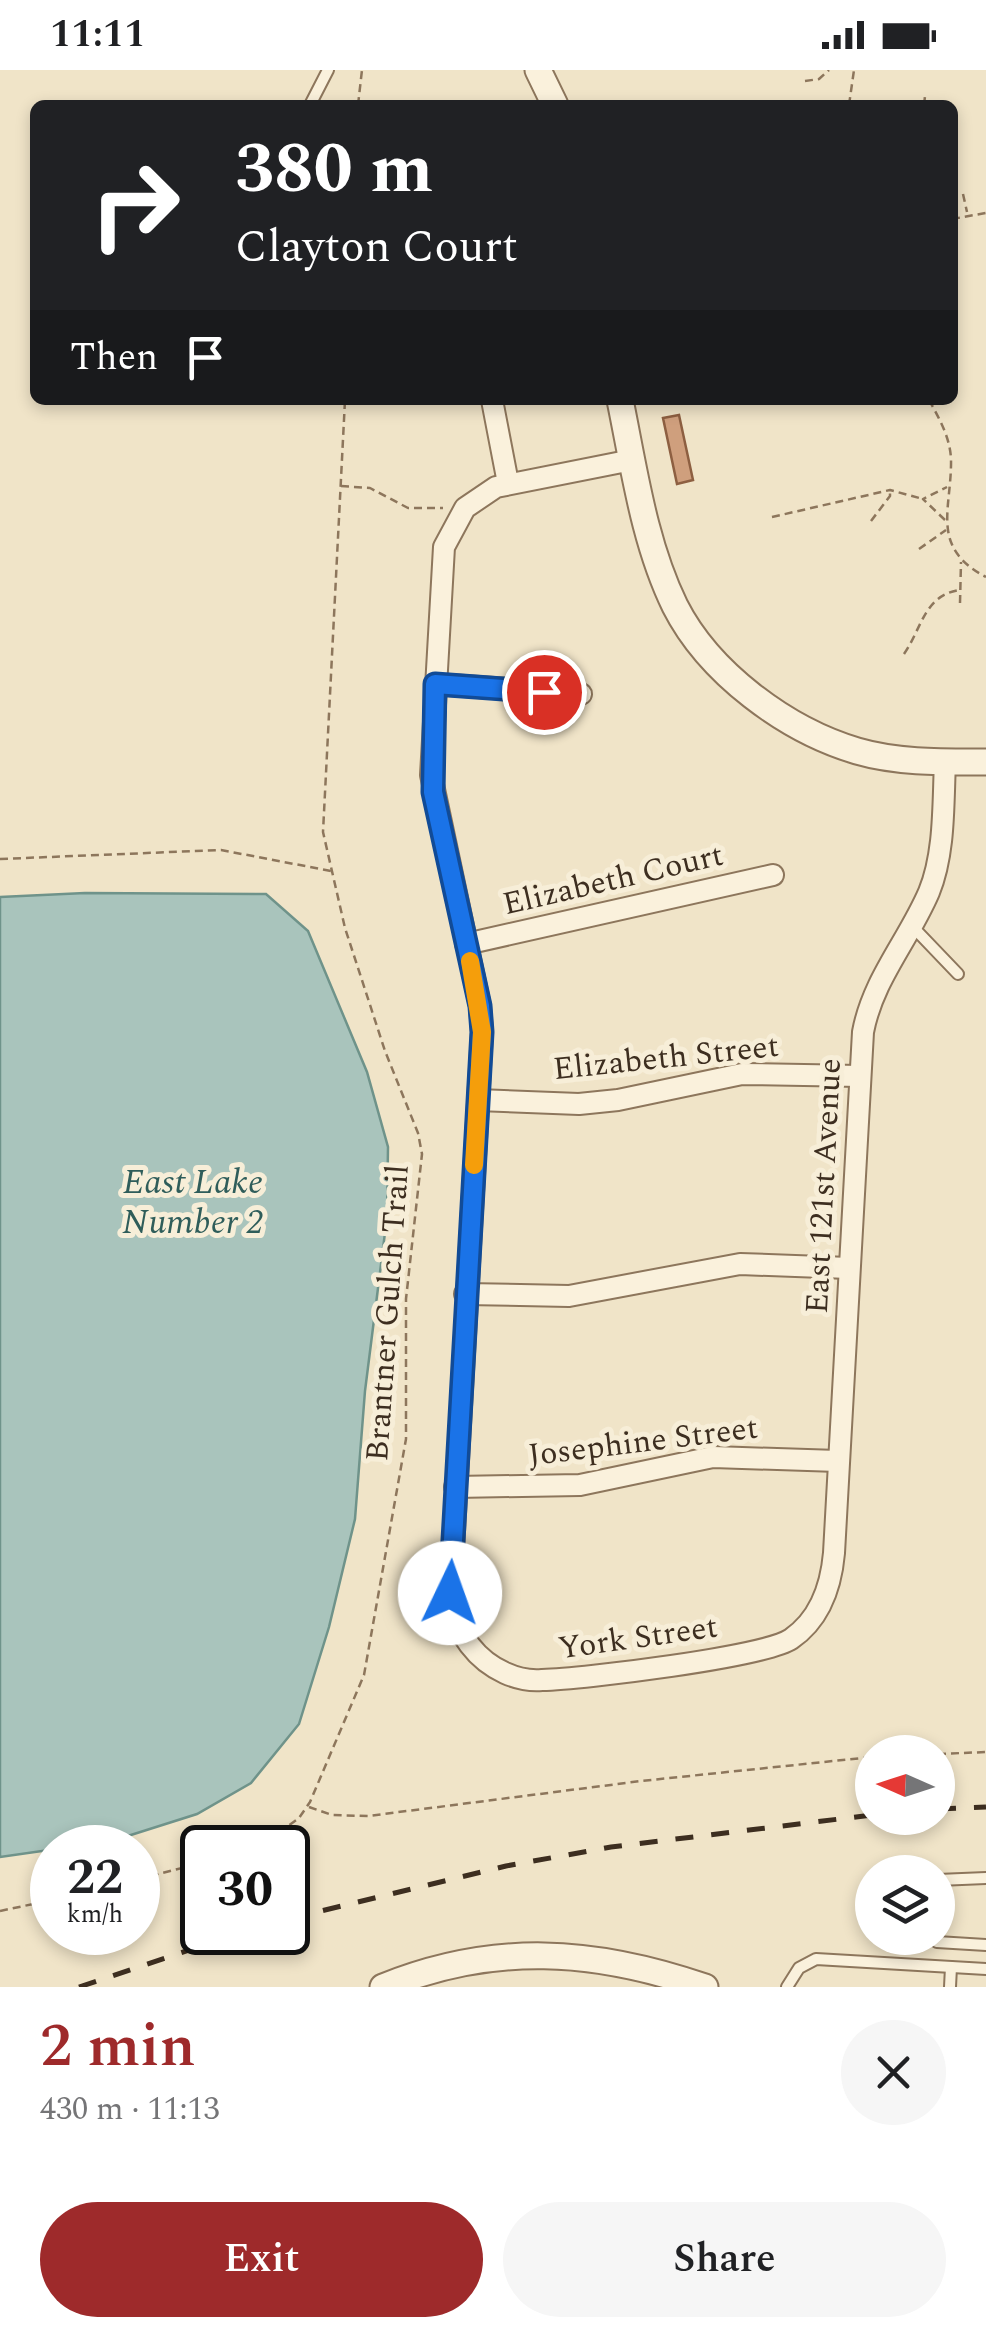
<!DOCTYPE html>
<meta charset="utf-8">
<style>
body{margin:0;font-family:Spectral,serif;background:#f6f6f6;color:#202124;height:100vh;display:flex;flex-direction:column;font-size:38px;white-space:nowrap}
*{box-sizing:border-box;margin:0}
p{font-size:32px;color:#757577}
.icon{flex:none;width:55px;height:55px;fill:none;stroke:currentColor;stroke-width:2;stroke-linecap:round;stroke-linejoin:round}
.map{position:relative;height:1917px;overflow:hidden}
.drawer{display:flex;flex-direction:column;background:#fff;flex:1}
.drawer>*{flex:none}
.hud{position:absolute;left:30px;top:30px;width:928px;height:305px;border-radius:15px;box-shadow:0 5px 15px #0003;background:#202124;color:#fff;overflow:hidden}
.needle{width:65px;rotate:273deg}
.buttons{position:absolute;left:855px;top:1665px;display:grid;gap:20px}
.buttons a{display:grid;place-items:center;width:100px;height:100px;border-radius:50%;background:#fff;box-shadow:0 5px 15px #0003;font-size:50px}
.speed{position:absolute;left:30px;top:1755px;display:flex;gap:20px;font-size:50px;font-weight:700;text-align:center}
.speed>*{display:grid;place-content:center;width:130px;height:130px;border-radius:50%;background:#fff;box-shadow:0 5px 15px #0003;line-height:1}
.speed small{font-size:25px;font-weight:400}
.speed .limit{border:5px solid #111;border-radius:15px;background:#fff;color:#111}
.pin{position:absolute;display:grid;place-items:center;width:85px;height:85px;color:#fff;margin:-42px;border:5px solid #fff;border-radius:50%;box-shadow:0 2px 10px #0007}
.me{position:absolute;width:110px;margin:-55px;rotate:3deg;stroke-linejoin:round;filter:drop-shadow(0 0 8px #0008)}
.turn{display:flex;align-items:center;gap:35px;height:210px;padding:0 40px;font-size:45px}
.turn .icon{width:130px;height:130px;stroke-width:2.5}
.turn b{display:block;font-size:70px;line-height:85px}
.then{display:flex;align-items:center;height:95px;padding:0 40px;background:#0003;gap:20px;font-size:38px}
.round{display:grid;place-items:center;flex:none;width:105px;height:105px;border-radius:52px;background:#f6f6f6}
.summary{display:flex;align-items:center;justify-content:space-between;height:170px;padding:0 40px}
h1{font-size:60px;font-weight:600;line-height:75px;color:#9e2a2b}
.cta{display:flex;gap:20px;margin-top:auto;padding:20px 40px}
.cta a{flex:1;height:115px;border-radius:60px;background:#9e2a2b;color:#fff;font-size:40px;font-weight:600;line-height:115px;text-align:center}
.cta a+a{background:#f6f6f6;color:#202124}
.status{display:flex;justify-content:space-between;align-items:center;height:70px;padding:0 50px;background:#fff;direction:ltr}
.status svg{height:28px;fill:currentColor}
.map>svg:first-child{display:block}
.water{fill:#a9c4bc;stroke:#6f938a;stroke-width:2.5}
.building{fill:#cf9f7d;stroke:#8d5f41;stroke-width:2.5}
.lines{fill:none;stroke-linecap:round;stroke-linejoin:round}
.service-casing{stroke:#8d765c;stroke-width:14}
.minor-casing{stroke:#8d765c;stroke-width:24}
.tertiary-casing{stroke:#8d765c;stroke-width:29}
.path{stroke:#8d765c;stroke-width:2.5;stroke-dasharray:8 5;stroke-linecap:butt}
.service{stroke:#faf1dc;stroke-width:10}
.minor{stroke:#faf1dc;stroke-width:20}
.tertiary{stroke:#faf1dc;stroke-width:25}
.rail{stroke:#3d2e20;stroke-width:5;stroke-dasharray:18 18;stroke-linecap:butt}
.route-casing{stroke:#114b97;stroke-width:25}
.route{stroke:#1a73e8;stroke-width:18}
.slow{stroke:#f59e0b;stroke-width:18}
.labels{text-anchor:middle;dominant-baseline:central;stroke-width:10;stroke-linejoin:round;paint-order:stroke}
.street-label{font-size:32px;fill:#3d2e20;stroke:#f7eed8}
.water-label{font-size:35px;font-style:italic;fill:#2f5d5a;stroke:#f7eed8}
</style>
<div class="status"><b>11:11</b><svg viewBox="0 0 49 12"><path d="M0 12V9h3v3zM5 12V6h3v6zM10 12V3h3v9zM15 12V0h3v12zM26 1h20v11H26zM47 4h2v5h-2z"/></svg></div>
<div class="map">
<svg width="986" height="1917" viewBox="0 0 986 1917">
<rect width="100%" height="100%" fill="#f0e4c8"/>
<polygon class="water" points="85,823 266,824 308,861 367,1002 388,1077 387,1147 365,1321 355,1449 329,1557 299,1654 251,1713 197,1744 112,1771 0,1787 0,827"/>
<polygon class="building" points="679,345 693,410 677,414 663,348"/>
<g class="lines">
<defs>
<g id="service">
<polyline points="310,35 328,0"/>
<polyline points="913,857 958,904"/>
<polyline points="938,1810 986,1808"/>
<polyline points="932,1868 937,1872 986,1875"/>
<polyline points="787,1917 799,1898 816,1889 986,1899"/>
<polyline points="950,1917 951,1897"/>
</g>
<g id="minor">
<polyline points="492,330 508,413"/>
<path d="M632 390 496 417 465 438 444 477 431 705 480 936 482 962 450 1533C458 1564 476 1590 505 1603 516 1608 530 1611 542 1610 583 1609 764 1587 791 1569 820 1549 831 1517 834 1483L863 962C873 909 908 871 929 822 945 783 943 734 945 692"/>
<polyline points="435,614 581,624"/>
<polyline points="466,874 773,805"/>
<polyline points="478,1030 579,1034 618,1030 742,1004 860,1006"/>
<polyline points="465,1224 569,1226 740,1194 849,1198"/>
<polyline points="455,1417 580,1415 713,1387 838,1391"/>
</g>
<g id="tertiary">
<polyline points="538,0 555,35"/>
<path d="M620 330C634 398 644 473 675 536 709 603 786 660 857 681 898 693 944 692 986 692"/>
<path d="M383 1917C494 1872 594 1879 705 1917"/>
</g>
</defs>
<use href="#service" class="service-casing"/>
<use href="#minor" class="minor-casing"/>
<use href="#tertiary" class="tertiary-casing"/>
<g class="path">
<polyline points="805,11 819,9 829,0"/>
<polyline points="358,35 362,0"/>
<polyline points="849,35 854,0"/>
<polyline points="924,35 925,26"/>
<polyline points="963,124 967,142"/>
<polyline points="952,149 986,143"/>
<path d="M929 330C939 348 950 367 951 389 952 439 929 477 986 507"/>
<polyline points="341,416 370,418 408,438 443,438"/>
<polyline points="772,447 890,420 923,429"/>
<polyline points="945,450 923,429 947,417"/>
<polyline points="871,451 890,426 890,420"/>
<polyline points="919,479 946,460"/>
<polyline points="960,533 961,492"/>
<path d="M904 584C922 558 924 526 959 520"/>
<polyline points="0,789 221,780 331,801"/>
<polyline points="938,1684 986,1682"/>
<polyline points="309,1737 332,1745 368,1746 641,1711 872,1687"/>
<polyline points="258,1778 299,1748 310,1732 364,1605 406,1369 406,1229 422,1084 418,1063 385,981 345,858 323,762 345,330"/>
<polyline points="138,1809 202,1793"/>
<polyline points="0,1841 52,1830"/>
</g>
<use href="#service" class="service"/>
<use href="#minor" class="minor"/>
<use href="#tertiary" class="tertiary"/>
<g class="rail">
<polyline points="938,1739 986,1737"/>
<polyline points="288,1849 506,1796 611,1777 872,1745"/>
<polyline points="79,1917 243,1862"/>
</g>
</g>
<g class="lines">
<defs>
<polyline id="route" points="450,1523 482,962 480,936 433,722 435,614 544,622"/>
</defs>
<use href="#route" class="route-casing"/>
<use href="#route" class="route"/>
<polyline class="slow" points="470,891 482,962 474,1095"/>
</g>
<g class="labels">
<g class="street-label">
<text transform="translate(613 810) rotate(-13)">Elizabeth Court</text>
<text transform="translate(666 988) rotate(-6)">Elizabeth Street</text>
<text transform="translate(824 1116) rotate(-87)">East 121st Avenue</text>
<text transform="translate(388 1243) rotate(-86)">Brantner Gulch Trail</text>
<text transform="translate(643 1372) rotate(-7)">Josephine Street</text>
<text transform="translate(638 1568) rotate(-8)">York Street</text>
</g>
<g class="water-label">
<text x="193" y="1112">East Lake<tspan x="193" dy="40">Number 2</tspan></text>
</g>
</g>
</svg>
<div class="buttons">
<a><svg class="needle" viewBox="-14 -14 28 28"><path d="M0-13l5 13h-10z" fill="#e53935"/><path d="M0 13l5-13h-10z" fill="#757577"/></svg></a>
<a><svg class="icon" aria-label="layers" viewBox="0 0 24 24"><path d="M12 4l9 5-9 5-9-5zM3 14l9 5 9-5"/></svg></a>
</div>
<div class="speed"><div>22<small>km/h</small></div><div class="limit">30</div></div>
<div class="pin" style="left:544px;top:622px;background:#d93025"><svg class="icon" aria-label="arrive" viewBox="0 0 24 24"><path d="M6 21V4h12l-3 4 3 4H6"/></svg></div>
<svg class="me" style="left:450px;top:1523px" viewBox="-20 -20 40 40"><circle r="19" fill="#fff"/><path d="M0-13L10 11 0 6-10 11z" fill="#1a73e8"/></svg>
<div class="hud">
<div class="turn"><svg class="icon" aria-label="right" viewBox="0 0 24 24"><path d="M7 20v-9h11M14 6l5 5-5 5"/></svg><div><b>380 m</b>Clayton Court</div></div>
<div class="then">Then<svg class="icon" aria-label="arrive" viewBox="0 0 24 24"><path d="M6 21V4h12l-3 4 3 4H6"/></svg></div>
</div>
</div>
<section class="drawer">
<div class="summary"><div><h1>2 min</h1><p>430 m · 11:13</p></div><a class="round"><svg class="icon" aria-label="close" viewBox="0 0 24 24"><path d="M6 6l12 12M18 6L6 18"/></svg></a></div>
<div class="cta"><a>Exit</a><a>Share</a></div>
</section>
